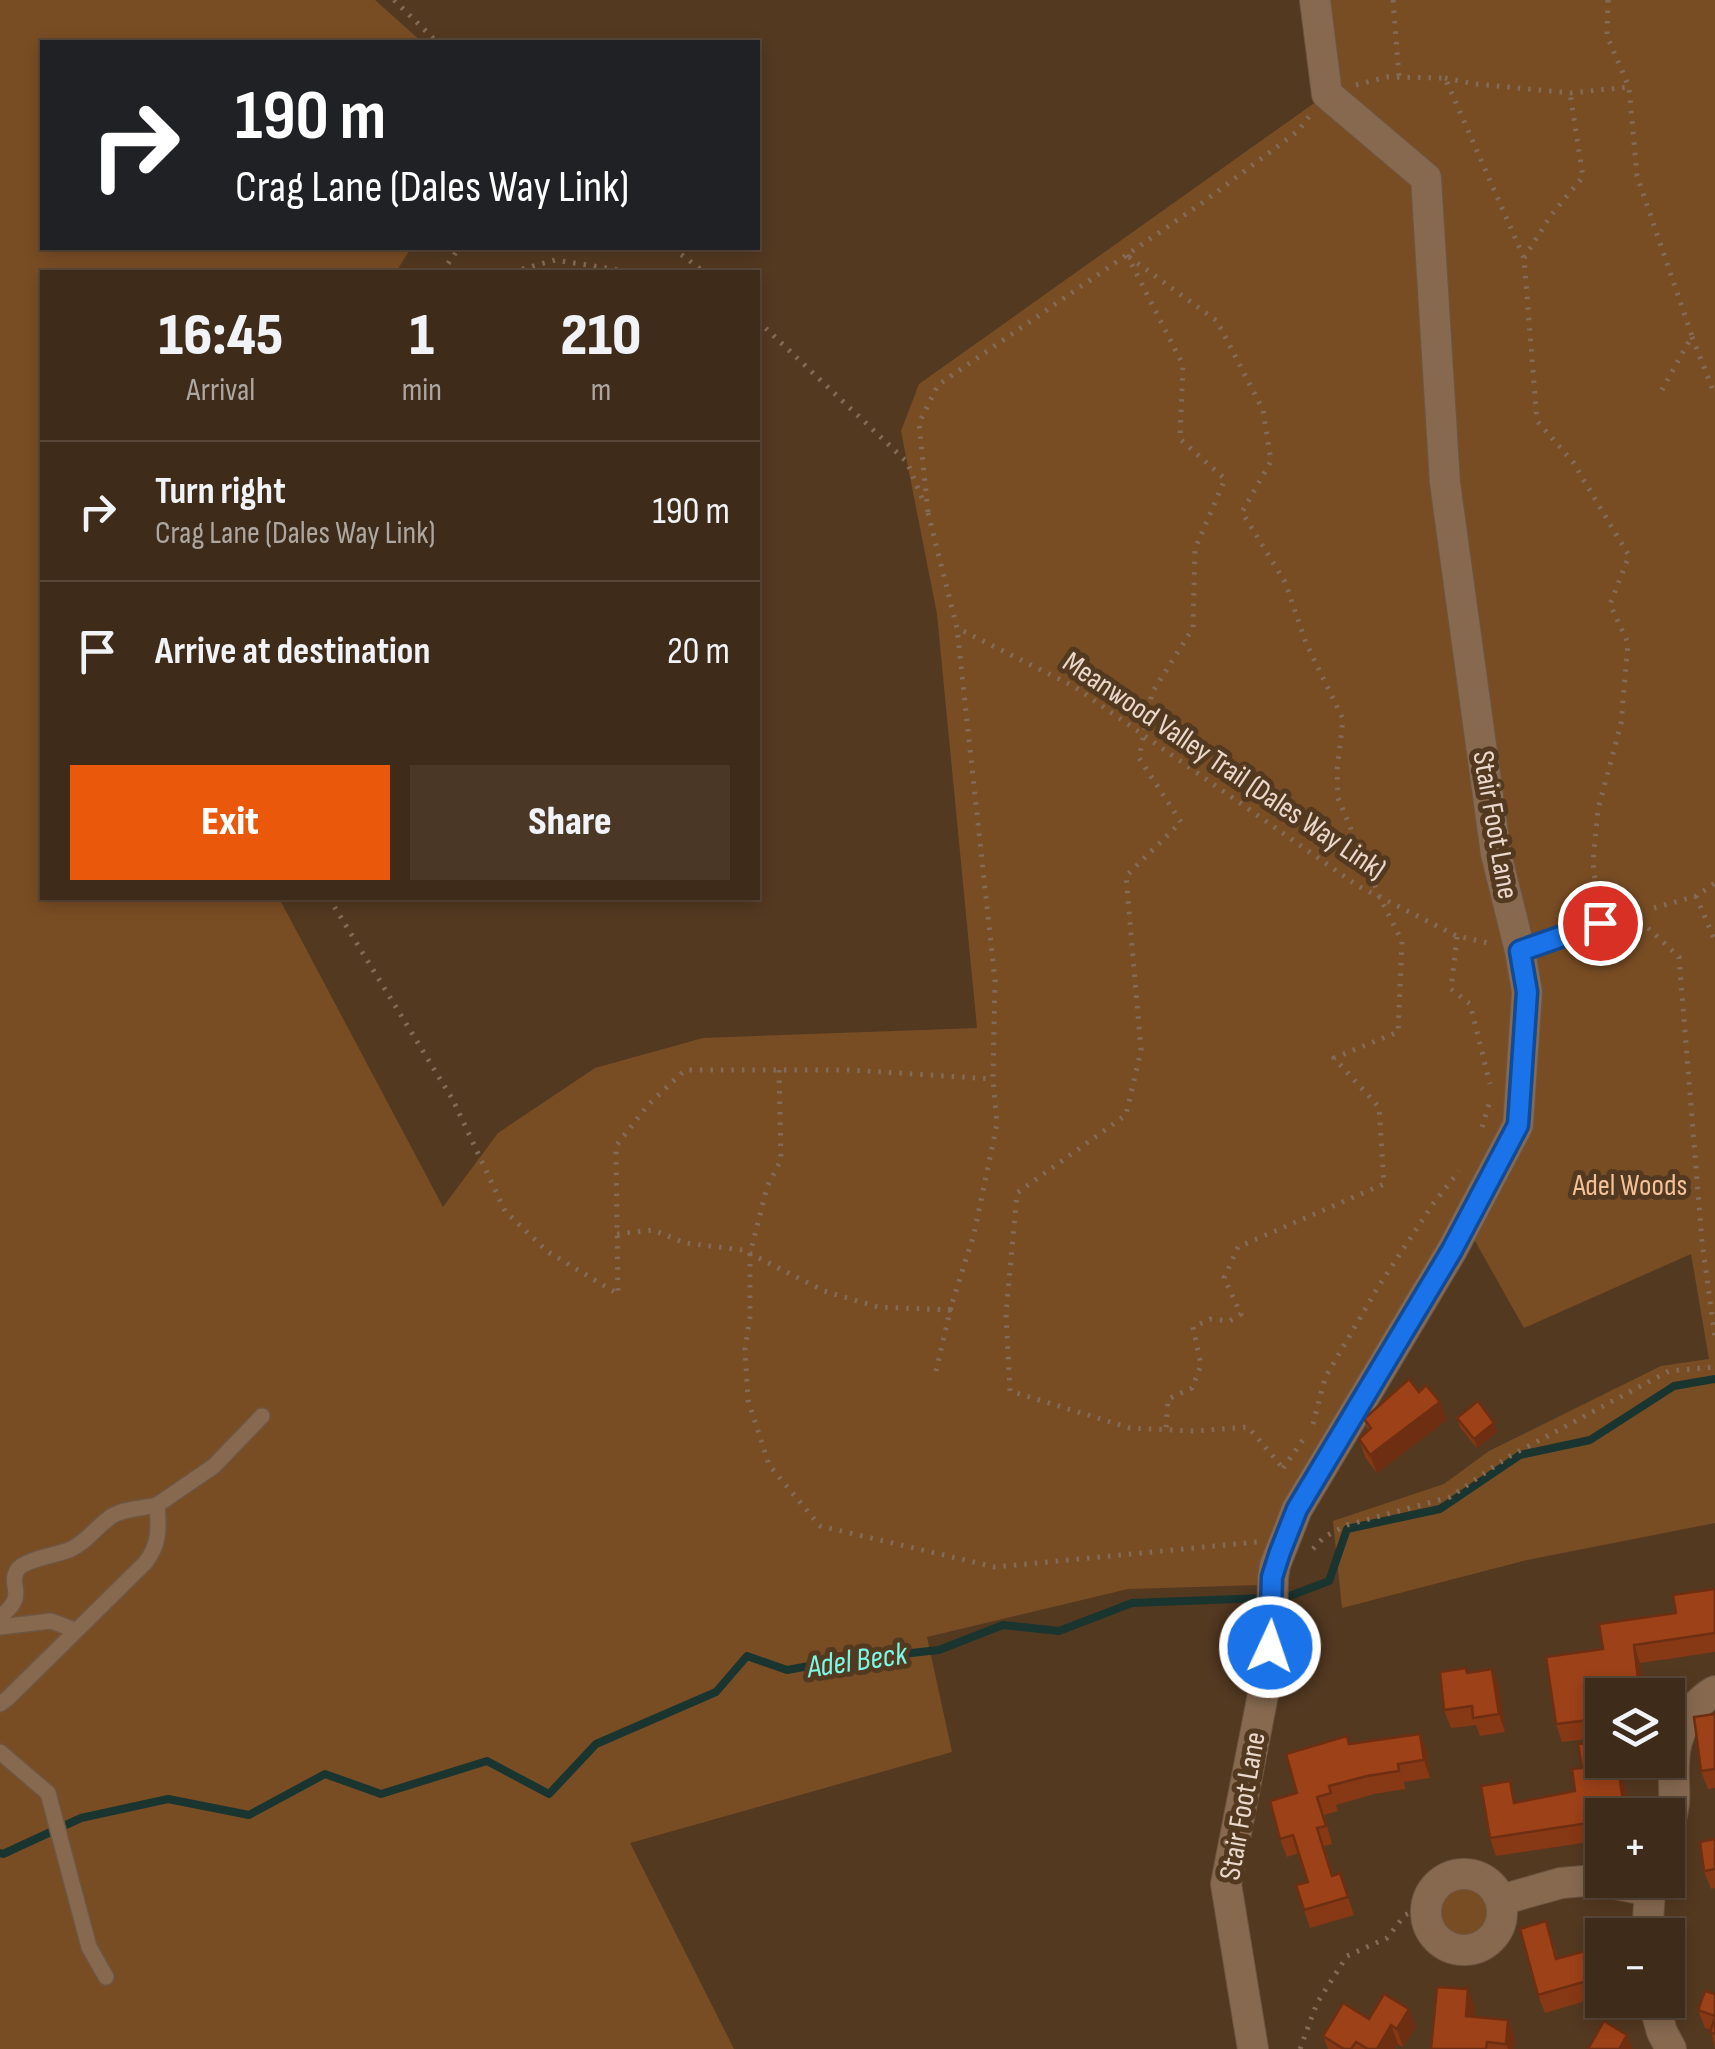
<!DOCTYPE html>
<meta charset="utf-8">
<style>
body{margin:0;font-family:"Sofia Sans Condensed",sans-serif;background:#4a3726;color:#f1f3f6;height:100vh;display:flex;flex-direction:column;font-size:38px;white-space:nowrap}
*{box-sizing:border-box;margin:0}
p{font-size:32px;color:#ada7a2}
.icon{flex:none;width:55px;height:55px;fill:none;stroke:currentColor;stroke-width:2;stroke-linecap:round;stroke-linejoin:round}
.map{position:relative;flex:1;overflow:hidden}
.sheet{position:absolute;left:40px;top:270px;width:720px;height:630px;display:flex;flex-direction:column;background:#3f2b19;border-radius:0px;box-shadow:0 5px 15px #0003,0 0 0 2px #584738}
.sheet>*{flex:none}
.guide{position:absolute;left:40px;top:40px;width:720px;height:210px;border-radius:0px;box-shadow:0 5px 15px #0003,0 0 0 2px #584738;background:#202124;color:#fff;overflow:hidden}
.fabs{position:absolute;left:1585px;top:1678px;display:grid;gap:20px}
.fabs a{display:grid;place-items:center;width:100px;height:100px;border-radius:0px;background:#3f2b19;box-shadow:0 5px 15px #0003,0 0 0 2px #584738;font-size:50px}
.pin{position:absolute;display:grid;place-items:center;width:85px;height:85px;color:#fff;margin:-42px;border:5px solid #fff;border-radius:50%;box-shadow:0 2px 10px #0007}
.me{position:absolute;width:110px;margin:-55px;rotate:3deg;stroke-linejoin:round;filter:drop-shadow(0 0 8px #0008)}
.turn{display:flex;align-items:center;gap:35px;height:210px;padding:0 30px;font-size:45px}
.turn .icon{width:130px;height:130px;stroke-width:2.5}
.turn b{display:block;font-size:70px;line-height:85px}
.eta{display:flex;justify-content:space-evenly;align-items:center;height:170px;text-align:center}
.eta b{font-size:60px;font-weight:800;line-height:70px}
.action{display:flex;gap:20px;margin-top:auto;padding:20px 30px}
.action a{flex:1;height:115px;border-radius:0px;background:#ea580c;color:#fff;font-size:40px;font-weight:800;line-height:115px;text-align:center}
.action a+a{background:#4a3726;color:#f1f3f6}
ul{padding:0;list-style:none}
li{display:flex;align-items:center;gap:30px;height:140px;padding:0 30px;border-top:2px solid #584738}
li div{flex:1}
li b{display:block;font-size:38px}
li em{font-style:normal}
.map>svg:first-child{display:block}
.green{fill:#794d24}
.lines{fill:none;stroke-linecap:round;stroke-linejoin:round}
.stream{stroke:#1a342f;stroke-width:8}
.service-casing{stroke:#6d5642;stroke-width:18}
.minor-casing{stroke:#6d5642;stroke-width:32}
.path{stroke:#836b57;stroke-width:5;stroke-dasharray:2.5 8;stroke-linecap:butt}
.service{stroke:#876950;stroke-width:15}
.minor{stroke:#876950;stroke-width:30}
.wall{fill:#873815}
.shaded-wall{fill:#6e2e11}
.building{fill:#9d4118;stroke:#6e2e11;stroke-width:2.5}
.route-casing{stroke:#114b97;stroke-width:25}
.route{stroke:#1a73e8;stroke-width:18}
.labels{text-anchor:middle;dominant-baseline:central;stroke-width:10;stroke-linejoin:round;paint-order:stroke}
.street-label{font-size:30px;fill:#e9d8cb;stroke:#543921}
.park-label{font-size:30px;fill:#f4c298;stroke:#543921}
.water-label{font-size:32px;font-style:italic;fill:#7afae5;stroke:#543921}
</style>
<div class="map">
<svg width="1715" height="2049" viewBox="0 0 1715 2049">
<rect width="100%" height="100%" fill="#543921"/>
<g class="green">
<polygon points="0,0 375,0 422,42 42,42 42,248 411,248 396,272 42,272 42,898 279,898 443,1207 498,1133 595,1068 703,1038 977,1028 937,614 901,431 919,384 1327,94 1315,0 1715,0 1715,1523 1527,1560 1342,1608 1333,1521 1444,1484 1489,1451 1661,1366 1709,1359 1691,1254 1524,1328 1461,1216 1259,1585 1128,1589 927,1637 952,1752 630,1843 734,2049 0,2049"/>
<circle cx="1464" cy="1912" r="25"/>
</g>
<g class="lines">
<g class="stream">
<polyline points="1278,1597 1287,1597 1329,1581 1347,1529 1440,1509 1520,1455 1590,1440 1674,1386 1715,1379"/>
<polyline points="0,1853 3,1854 81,1818 168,1799 249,1815 325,1774 381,1794 487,1761 549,1794 596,1744 716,1692 747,1656 787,1670 837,1661 939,1650 1003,1625 1059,1631 1132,1603 1264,1598"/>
</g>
<defs>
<g id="service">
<polyline points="1520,951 1600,923 1634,914"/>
<path d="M0 1617C30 1593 6 1587 18 1569 26 1559 57 1555 69 1550 86 1543 97 1526 112 1516 123 1509 144 1508 157 1505"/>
<polyline points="0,1627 51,1621 75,1630"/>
<path d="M0 1704 7 1699 145 1563C160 1544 159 1528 157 1505L214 1466 262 1416"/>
<polyline points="0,1752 48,1793 89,1947 106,1977"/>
</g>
<g id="minor">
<path d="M1668 1833C1670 1823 1673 1813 1674 1803 1675 1789 1673 1776 1674 1763 1674 1735 1690 1705 1715 1691"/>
<circle cx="1464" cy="1912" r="38"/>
<polyline points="1501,1900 1561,1883 1596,1880 1650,1891 1647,1935"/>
<polyline points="1653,2000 1662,2032 1671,2049"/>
<polyline points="1253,2049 1226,1884 1267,1674 1272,1621 1273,1577 1275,1565 1297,1509 1452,1250 1518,1125 1527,992 1520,951 1496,854 1445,483 1426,178 1327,94 1315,0"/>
</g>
</defs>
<use href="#service" class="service-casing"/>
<use href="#minor" class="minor-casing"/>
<g class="path">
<polyline points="394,0 437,42"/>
<polyline points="1393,0 1399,77"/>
<polyline points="1608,0 1607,36 1629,87 1637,176 1692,336 1658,397"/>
<polyline points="1445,78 1475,84 1570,93 1629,87"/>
<polyline points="1356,85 1387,77 1445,78 1524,258 1537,421 1573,462 1629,556 1610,604 1628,643 1621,724 1598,809 1593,862 1598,905"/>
<polyline points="673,248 704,272"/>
<polyline points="1127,255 1183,365 1180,439 1225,479 1195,549 1193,628 1152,693 1139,758 1181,822 1126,876 1141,1050 1126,1115 1017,1193 1006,1314 1010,1391 1130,1428 1194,1431 1248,1427 1282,1467"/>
<polyline points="1129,257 1217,321 1263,410 1271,461 1242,512 1285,582 1306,643 1343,719 1337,771 1338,798 1380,898 1402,941 1398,1032 1334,1058 1379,1107 1384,1184 1238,1247 1224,1278 1241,1314 1230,1321 1210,1319 1193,1327 1201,1365 1192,1388 1168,1399 1166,1429"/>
<polyline points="1524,258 1551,215 1583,177 1570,93"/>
<polyline points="442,272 459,248"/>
<polyline points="512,272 555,260 632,272"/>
<polyline points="758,321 907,462 924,503"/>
<polyline points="1692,337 1715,395"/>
<polyline points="928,512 919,423 938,385 1202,203 1298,131 1311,114"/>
<polyline points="928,513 957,628 1075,687 1358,886 1457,936 1493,944"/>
<polyline points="1696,896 1715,941"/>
<polyline points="329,898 453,1100 505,1211 548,1252 618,1294 616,1146 648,1105 685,1070 850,1070 993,1079"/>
<polyline points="1654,908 1696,896 1715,883"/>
<polyline points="1648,928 1679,957 1702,1242 1715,1337"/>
<polyline points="1457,937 1451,989 1470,1004 1490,1084"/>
<polyline points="779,1070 781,1160 767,1187 750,1254 750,1317 745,1349 748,1400 769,1465 820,1526 995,1567 1257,1542"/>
<polyline points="1482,1127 1489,1104"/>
<polyline points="617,1234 653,1230 685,1243 743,1250 824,1291 878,1307 950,1310 974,1234 997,1124 993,1079 995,981 957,628"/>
<polyline points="936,1371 951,1307"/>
<polyline points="1313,1424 1325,1378 1378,1287 1433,1204 1459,1171"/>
<polyline points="1283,1468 1305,1437"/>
<polyline points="1313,1549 1324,1537 1347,1525 1450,1497 1508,1457 1669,1371 1715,1367"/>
<polyline points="1300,2049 1317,2003 1347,1956 1387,1938 1405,1915 1426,1906"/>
</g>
<use href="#service" class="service"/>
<use href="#minor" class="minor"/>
</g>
<g class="wall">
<polygon points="1419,1392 1440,1402 1447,1420 1377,1473 1365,1457 1359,1439 1368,1431 1364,1419"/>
<polygon points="1457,1418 1497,1432 1477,1448 1460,1427"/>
<polygon points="1715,1589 1715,1652 1640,1663 1644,1695 1602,1695 1602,1704 1591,1706 1595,1738 1562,1742 1556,1724 1603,1649 1676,1613"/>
<polygon points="1492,1669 1499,1687 1505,1732 1480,1736 1476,1725 1451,1728 1444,1710 1468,1673"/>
<polygon points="1715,1714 1715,1788 1708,1789 1701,1771"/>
<polygon points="1420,1734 1427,1752 1430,1778 1404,1782 1405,1789 1374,1794 1336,1805 1338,1811 1324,1815 1332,1844 1324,1846 1333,1875 1340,1873 1354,1915 1310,1928 1304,1910 1308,1882 1299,1853 1287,1857 1280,1839 1297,1793 1350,1744"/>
<polygon points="1621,1760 1629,1815 1602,1815 1602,1840 1496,1856 1490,1838 1517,1802 1575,1791"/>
<polygon points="1715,1839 1715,1888 1711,1889 1704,1871"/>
<polygon points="1546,1921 1558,1959 1602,1976 1602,1996 1545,2013 1538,1995"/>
<polygon points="1715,1994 1715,2049 1711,2030 1705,2028 1698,2010"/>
<polygon points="1475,2007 1474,2017 1508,2020 1515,2038 1514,2049 1431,2049"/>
<polygon points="1369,2019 1416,2027 1403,2047 1398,2044 1394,2049 1328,2049 1323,2036"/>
</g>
<g class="shaded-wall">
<polygon points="1440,1402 1447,1420 1377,1473 1370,1455"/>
<polygon points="1494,1423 1497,1432 1477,1448 1474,1439"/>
<polygon points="1634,1645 1640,1663 1644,1695 1638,1679"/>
<polygon points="1492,1669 1499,1687 1505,1732 1499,1714"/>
<polygon points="1584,1688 1591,1706 1595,1738 1589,1720"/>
<polygon points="1420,1734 1427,1752 1430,1778 1424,1760"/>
<polygon points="1617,1760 1621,1760 1629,1815 1625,1815"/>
<polygon points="1468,1989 1475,2007 1472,2035 1466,2016"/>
<polygon points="1409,2009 1416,2027 1403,2047 1397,2029"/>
<polygon points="1508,2020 1515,2038 1514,2049 1508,2049 1506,2044"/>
<polygon points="1391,2025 1398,2044 1394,2049 1377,2049"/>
<polygon points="1627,2035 1633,2049 1619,2049"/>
</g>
<g class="building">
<polygon points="1409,1379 1419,1392 1426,1385 1440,1402 1370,1455 1359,1439 1371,1428 1364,1419"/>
<polygon points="1478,1401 1494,1423 1474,1439 1457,1418"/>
<polygon points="1715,1589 1715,1633 1634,1645 1638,1679 1584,1688 1589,1720 1556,1724 1546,1657 1603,1649 1599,1624 1676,1613 1673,1595"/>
<polygon points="1466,1668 1467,1673 1492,1669 1499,1714 1473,1718 1472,1706 1444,1710 1440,1672"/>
<polygon points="1715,1714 1715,1769 1701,1771 1694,1717"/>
<polygon points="1420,1734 1424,1760 1398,1764 1399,1771 1367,1776 1329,1786 1331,1793 1317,1797 1326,1826 1317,1828 1332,1876 1340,1873 1348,1897 1304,1910 1296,1885 1308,1882 1293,1835 1280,1839 1270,1801 1297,1793 1286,1754 1347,1736 1349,1744"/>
<polygon points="1602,1741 1602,1760 1617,1760 1625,1815 1602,1815 1602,1821 1490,1838 1481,1786 1510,1781 1514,1803 1575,1791 1572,1769 1582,1768 1578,1744"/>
<polygon points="1715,1839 1715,1869 1704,1871 1700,1842"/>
<polygon points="1546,1921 1556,1959 1593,1949 1601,1977 1538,1995 1520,1929"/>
<polygon points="1437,1987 1468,1989 1466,2016 1508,2020 1506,2044 1487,2042 1486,2049 1431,2049"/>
<polygon points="1705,1991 1715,1994 1715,2016 1698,2010"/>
<polygon points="1384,1994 1409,2009 1397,2029 1391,2025 1377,2049 1368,2049 1356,2042 1351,2049 1344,2049 1323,2036 1343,2003 1369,2019"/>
<polygon points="1715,2018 1715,2034 1710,2032"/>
<polygon points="1604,2021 1627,2035 1619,2049 1588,2049"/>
</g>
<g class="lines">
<defs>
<polyline id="route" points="1270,1647 1272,1577 1280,1552 1297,1509 1452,1250 1518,1125 1527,992 1520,951 1600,923"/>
</defs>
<use href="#route" class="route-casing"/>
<use href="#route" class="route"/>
</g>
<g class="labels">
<g class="street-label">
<text transform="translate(1224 766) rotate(34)">Meanwood Valley Trail (Dales Way Link)</text>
<text transform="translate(1495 825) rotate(80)">Stair Foot Lane</text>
<text transform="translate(1243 1806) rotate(-80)">Stair Foot Lane</text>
</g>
<g class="park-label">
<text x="1630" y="1186">Adel Woods</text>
</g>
<g class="water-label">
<text transform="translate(857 1661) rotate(-8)">Adel Beck</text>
</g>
</g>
</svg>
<div class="fabs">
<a><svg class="icon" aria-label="layers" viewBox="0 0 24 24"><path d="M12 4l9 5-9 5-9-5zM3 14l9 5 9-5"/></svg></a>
<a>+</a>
<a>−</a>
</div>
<div class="pin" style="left:1600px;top:923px;background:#d93025"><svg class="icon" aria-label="arrive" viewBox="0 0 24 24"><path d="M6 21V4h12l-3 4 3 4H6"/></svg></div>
<svg class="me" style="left:1270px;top:1647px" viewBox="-20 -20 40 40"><circle r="17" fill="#1a73e8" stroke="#fff" stroke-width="3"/><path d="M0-11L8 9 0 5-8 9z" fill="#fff"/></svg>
<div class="guide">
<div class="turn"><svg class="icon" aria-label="right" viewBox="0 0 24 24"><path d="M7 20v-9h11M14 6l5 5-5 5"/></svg><div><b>190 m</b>Crag Lane (Dales Way Link)</div></div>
</div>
<section class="sheet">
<div class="eta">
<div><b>16:45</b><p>Arrival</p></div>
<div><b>1</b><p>min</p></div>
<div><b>210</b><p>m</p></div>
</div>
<ul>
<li><svg class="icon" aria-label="right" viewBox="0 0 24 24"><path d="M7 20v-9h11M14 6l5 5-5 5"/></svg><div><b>Turn right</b><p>Crag Lane (Dales Way Link)</p></div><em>190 m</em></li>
<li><svg class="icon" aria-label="arrive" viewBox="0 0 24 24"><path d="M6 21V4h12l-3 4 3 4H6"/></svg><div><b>Arrive at destination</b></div><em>20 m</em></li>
</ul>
<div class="action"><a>Exit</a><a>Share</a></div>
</section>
</div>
